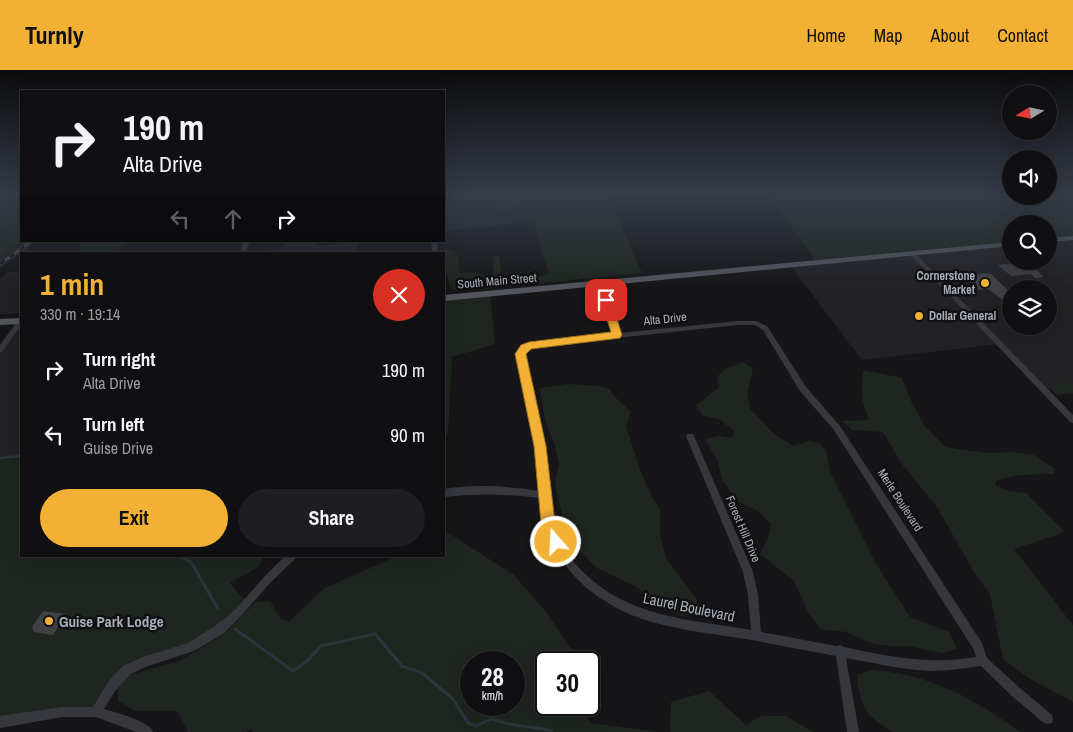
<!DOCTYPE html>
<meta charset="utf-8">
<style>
body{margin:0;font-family:"Archivo Narrow",sans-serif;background:#1e1e20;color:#f1f3f6;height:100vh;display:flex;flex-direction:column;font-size:19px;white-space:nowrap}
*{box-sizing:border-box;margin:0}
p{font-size:16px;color:#9c9d9f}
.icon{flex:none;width:28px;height:28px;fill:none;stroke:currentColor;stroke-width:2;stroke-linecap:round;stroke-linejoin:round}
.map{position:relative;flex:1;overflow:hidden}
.side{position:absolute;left:20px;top:182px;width:425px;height:305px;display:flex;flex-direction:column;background:#101012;border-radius:0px;box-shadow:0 5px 20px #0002,0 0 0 1px #303032}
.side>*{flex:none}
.banner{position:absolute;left:20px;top:20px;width:425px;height:152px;border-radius:0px;box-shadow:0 5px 20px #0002,0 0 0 1px #303032;background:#101012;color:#f1f3f6;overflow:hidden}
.needle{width:32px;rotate:260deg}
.fabs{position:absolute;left:1002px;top:15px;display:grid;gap:10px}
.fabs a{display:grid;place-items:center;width:55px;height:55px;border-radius:50%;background:#101012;box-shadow:0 5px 20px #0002,0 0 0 1px #303032;font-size:25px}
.speed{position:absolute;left:460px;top:581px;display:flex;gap:10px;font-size:25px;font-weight:700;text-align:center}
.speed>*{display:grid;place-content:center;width:65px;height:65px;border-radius:50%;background:#101012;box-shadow:0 5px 20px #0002,0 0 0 1px #303032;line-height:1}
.speed small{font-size:12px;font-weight:400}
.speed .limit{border:2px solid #111;border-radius:8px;background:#fff;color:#111}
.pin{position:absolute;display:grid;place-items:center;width:42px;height:42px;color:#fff;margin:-21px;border-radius:10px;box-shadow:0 2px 8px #0006}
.me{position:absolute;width:55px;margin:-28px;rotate:341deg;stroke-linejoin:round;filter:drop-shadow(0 0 4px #0008)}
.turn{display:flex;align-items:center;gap:18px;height:105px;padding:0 20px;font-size:22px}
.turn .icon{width:65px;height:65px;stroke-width:2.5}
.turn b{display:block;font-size:35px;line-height:42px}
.lanes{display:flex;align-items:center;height:48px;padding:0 20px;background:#0003;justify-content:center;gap:25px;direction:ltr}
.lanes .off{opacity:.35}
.round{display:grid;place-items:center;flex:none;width:52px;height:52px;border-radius:26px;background:#1e1e20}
.overview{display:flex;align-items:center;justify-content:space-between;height:85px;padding:0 20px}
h1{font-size:30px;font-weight:700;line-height:38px;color:#f2b134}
.cta{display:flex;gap:10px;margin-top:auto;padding:10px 20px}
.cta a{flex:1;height:58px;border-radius:30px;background:#f2b134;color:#111;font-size:20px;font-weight:700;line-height:58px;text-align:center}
.cta a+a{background:#1e1e20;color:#f1f3f6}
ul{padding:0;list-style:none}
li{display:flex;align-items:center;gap:15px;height:65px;padding:0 20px}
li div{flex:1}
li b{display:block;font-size:19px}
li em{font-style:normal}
header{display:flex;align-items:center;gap:30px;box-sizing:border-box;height:70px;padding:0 25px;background:#f2b134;color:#111}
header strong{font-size:24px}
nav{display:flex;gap:28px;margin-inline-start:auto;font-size:18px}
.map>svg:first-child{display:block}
.built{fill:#222225;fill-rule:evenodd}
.green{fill:#1e261f;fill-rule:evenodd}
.water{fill:#2c353c}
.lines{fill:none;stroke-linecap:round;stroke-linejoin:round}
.stream-far1{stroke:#2c353c;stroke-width:2.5}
.stream{stroke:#2c353c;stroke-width:3}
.building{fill:#404145}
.minor{fill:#37383d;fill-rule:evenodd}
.major{fill:#53555c;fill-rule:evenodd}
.rail-casing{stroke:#4a4c52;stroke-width:3}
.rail{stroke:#111113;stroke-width:2;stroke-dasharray:6;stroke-linecap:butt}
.route{fill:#f2b134;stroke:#9d7322}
.poi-dot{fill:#f2b134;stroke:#111113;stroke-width:2}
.labels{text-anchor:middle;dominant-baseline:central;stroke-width:5;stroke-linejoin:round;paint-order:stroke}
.poi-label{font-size:12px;font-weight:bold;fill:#a8adb8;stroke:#111113;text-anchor:end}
.street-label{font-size:12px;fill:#a8adb8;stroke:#111113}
.near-street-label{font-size:15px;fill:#a8adb8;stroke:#111113}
.near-poi-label{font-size:15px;font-weight:bold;fill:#a8adb8;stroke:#111113;text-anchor:start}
</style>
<header>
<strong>Turnly</strong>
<nav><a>Home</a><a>Map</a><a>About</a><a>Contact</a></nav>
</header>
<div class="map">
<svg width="1073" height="662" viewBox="0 0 1073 662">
<rect width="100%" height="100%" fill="#161618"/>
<g class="built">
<polygon points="444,125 520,125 533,152 444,161"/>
<path d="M1073 168V319H1042L999 274 862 290 790 195 1011 174V191H1049V170ZM1011 219H1049V256H1011Z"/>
<polygon points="24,171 38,171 0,199 0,188"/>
<polygon points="287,171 316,171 316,175 326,175 358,171 357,184 244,184 281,178"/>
<polygon points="8,202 21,202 17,208 21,208 21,243 0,244 0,208"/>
<polygon points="21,251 21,389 0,390 0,280"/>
</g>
<g class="green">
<polygon points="0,125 21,125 21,171 24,171 0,188"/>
<polygon points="520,125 608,125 642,203 484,219 455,220 450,217 442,182 446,178 457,183 460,203 473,202 487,206 493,205 493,185 499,186 501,203 504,208 531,209 549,204 533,151 527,141"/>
<polygon points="768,125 1073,125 1073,168 1049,170 1049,154 1011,154 1011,174 818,193"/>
<polygon points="80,171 145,171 124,174 115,184 80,184"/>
<polygon points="490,224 495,274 452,287 448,363 444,371 444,228"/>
<polygon points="742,292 753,298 747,324 750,339 775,365 794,376 809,371 820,374 826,381 830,402 876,494 910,547 949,562 957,579 942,583 909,576 896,577 871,573 846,562 821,559 808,542 794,511 760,484 768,468 771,454 758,441 738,432 722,410 718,392 705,369 719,366 731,368 735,362 719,349 703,346 696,335 719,317 717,307 725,299"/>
<polygon points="863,300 902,308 911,331 924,355 945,377 985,383 1013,382 1034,385 1055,399 1054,404 1020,405 997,410 995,415 1008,421 1026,423 1065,462 1014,479 1073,555 1073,632 1030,609 1003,589 990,525 974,502 937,437 901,393 883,362 852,360 843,351 869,350 862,329"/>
<polygon points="1055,313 1073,315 1073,324 1056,324 1049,318"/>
<polygon points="568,314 598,316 610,319 615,327 631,342 626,356 640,400 652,427 660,439 660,465 666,488 697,530 697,543 682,546 650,530 638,518 595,497 575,475 563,450 555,412 559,395 555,375 545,350 540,318"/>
<polygon points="21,389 21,486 264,486 258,497 230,513 247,534 219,560 127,600 96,642 0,652 0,390"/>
<path d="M444 460 514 505 546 542 580 592H546V635H585L590 653 658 662H253L251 658 246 662H188L177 641H136L118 631 117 617 130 605 179 591 223 565 256 532 270 531 281 550 290 551 323 519 397 486H444ZM471 592H514V635H471Z"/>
<path d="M872 600C930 604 973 628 1019 661L1025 662H892C864 644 860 637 857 605Z"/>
<polygon points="709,621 746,655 761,646 786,646 813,662 670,662 671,632"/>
</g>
<polygon class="water" points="496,125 515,125 516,135 508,139 497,138"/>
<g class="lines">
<polyline class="stream-far1" points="0,388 21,386"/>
<g class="stream">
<polyline points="180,486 191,492 218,539"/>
<polyline points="235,559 293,601 307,591 321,576 375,564 402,596 422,603 453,629 468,653 476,656 491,649 509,654 550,660 552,662"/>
</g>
</g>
<g class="building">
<polygon points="1027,192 1044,207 1035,208 1031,204 1011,206 998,195"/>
<polygon points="987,203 991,204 1011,223 1011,229 1003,230 988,219 977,220 965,207 967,207 965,205"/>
<polygon points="43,541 66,544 53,565 34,562 32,557"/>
</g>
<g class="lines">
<g class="minor">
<polygon points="244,171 250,171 245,184 239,184"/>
<polygon points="431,171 437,171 438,184 432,184"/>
<polygon points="912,181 914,182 1073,345 1073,353 1070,352 910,184 910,182"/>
<path d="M601 211 604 213 620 263 738 251H756L767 256 806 317 840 356 982 573 987 588 1021 619 1052 645 1053 649 1052 653 1048 654 1044 653 1013 627 981 596C964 598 948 601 931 601 903 600 874 593 846 588L859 662H847L836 586C803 580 771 573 739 568 706 563 673 559 642 549 586 529 546 488 540 428 508 424 477 423 444 427V419C476 414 508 416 540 421L536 376 517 284 523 275 529 273 613 264 598 213ZM738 255H755L763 260 800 321 834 360 974 580 976 587C961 589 945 591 929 590 901 589 872 583 844 577L840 575 837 576 761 562 758 525 753 502 694 366 693 364H687L686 366 743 502 748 525 751 560C688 549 629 548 582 501 571 489 560 475 555 460 546 433 548 404 544 377 539 346 529 315 524 284L527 279 530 277Z"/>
<polygon points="19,249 21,249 21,255 2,282 0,282 0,275"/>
<path d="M285 486H296L295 489 271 512 241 546 223 564 194 581 145 597 131 604 116 620 104 639C116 643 148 650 153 662H136L96 647H62L0 658V646L62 637H93L108 612 123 596 143 587 188 573 215 556 235 540 265 506Z"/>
</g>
<g class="major">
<polygon points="1073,166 1073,170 1049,172 1049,168"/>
<polygon points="1011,172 1011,176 444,231 444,225"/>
<polygon points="21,248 21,254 0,255 0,249"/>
</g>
<defs>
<polyline id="rail" points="0,194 32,171"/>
</defs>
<use href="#rail" class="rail-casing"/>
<use href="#rail" class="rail"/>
</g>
<linearGradient id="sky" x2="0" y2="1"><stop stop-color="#0c0c0d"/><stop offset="0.57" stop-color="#363c48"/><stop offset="1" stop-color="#363c48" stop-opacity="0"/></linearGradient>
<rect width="1073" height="218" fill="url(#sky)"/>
<polygon class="route" points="606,227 611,230 622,265 620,268 531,279 526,284 546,376 555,453 562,472 560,477 556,479 551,477 541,453 534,376 515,284 521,275 529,272 611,262 601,230"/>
<g class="poi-dot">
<circle cx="985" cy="213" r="5"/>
<circle cx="919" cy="246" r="5"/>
<circle cx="49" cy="551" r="5"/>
</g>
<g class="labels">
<g class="poi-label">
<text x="975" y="206">Cornerstone<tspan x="975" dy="14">Market</tspan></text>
<text x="929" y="246" text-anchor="start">Dollar General</text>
</g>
<g class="street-label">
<text transform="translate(497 211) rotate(-5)">South Main Street</text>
<text transform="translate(665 249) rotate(-6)">Alta Drive</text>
<text transform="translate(900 430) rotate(57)">Merle Boulevard</text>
<text transform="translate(743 459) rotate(67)">Forest Hill Drive</text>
</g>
<g class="near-street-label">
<text transform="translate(689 537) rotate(12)">Laurel Boulevard</text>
</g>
<g class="near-poi-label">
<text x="59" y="551">Guise Park Lodge</text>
</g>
</g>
</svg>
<div class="fabs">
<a><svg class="needle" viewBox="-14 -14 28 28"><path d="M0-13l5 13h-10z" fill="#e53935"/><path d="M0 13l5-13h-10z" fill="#9c9d9f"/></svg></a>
<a><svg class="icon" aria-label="sound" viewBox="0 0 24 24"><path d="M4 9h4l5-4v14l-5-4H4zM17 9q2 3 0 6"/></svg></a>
<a><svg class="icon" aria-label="search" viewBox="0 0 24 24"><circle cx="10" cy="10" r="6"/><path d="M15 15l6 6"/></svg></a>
<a><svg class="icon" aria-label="layers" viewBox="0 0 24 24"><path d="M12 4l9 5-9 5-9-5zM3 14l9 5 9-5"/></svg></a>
</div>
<div class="speed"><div>28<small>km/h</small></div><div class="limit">30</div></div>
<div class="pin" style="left:606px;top:230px;background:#d93025"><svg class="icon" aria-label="arrive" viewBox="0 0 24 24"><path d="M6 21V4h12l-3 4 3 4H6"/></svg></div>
<svg class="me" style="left:556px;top:472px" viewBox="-20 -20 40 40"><circle r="17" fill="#f2b134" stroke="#fff" stroke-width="3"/><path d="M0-11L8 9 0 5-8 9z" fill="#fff"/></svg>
<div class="banner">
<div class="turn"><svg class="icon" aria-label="right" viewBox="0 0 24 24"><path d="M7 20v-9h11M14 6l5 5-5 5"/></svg><div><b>190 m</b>Alta Drive</div></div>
<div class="lanes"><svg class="icon off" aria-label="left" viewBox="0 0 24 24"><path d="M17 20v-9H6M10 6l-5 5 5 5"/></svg><svg class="icon off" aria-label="ahead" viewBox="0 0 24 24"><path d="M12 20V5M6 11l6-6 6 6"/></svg><svg class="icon" aria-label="right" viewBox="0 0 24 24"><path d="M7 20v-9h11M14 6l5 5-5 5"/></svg></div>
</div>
<section class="side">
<div class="overview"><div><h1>1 min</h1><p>330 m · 19:14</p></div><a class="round" style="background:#d93025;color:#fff"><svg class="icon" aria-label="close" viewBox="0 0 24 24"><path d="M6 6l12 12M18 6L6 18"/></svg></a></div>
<ul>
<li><svg class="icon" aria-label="right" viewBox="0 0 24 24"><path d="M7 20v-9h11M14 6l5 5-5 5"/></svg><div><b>Turn right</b><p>Alta Drive</p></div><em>190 m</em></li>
<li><svg class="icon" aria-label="left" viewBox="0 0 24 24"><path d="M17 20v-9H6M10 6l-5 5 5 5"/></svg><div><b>Turn left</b><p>Guise Drive</p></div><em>90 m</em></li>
</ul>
<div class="cta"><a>Exit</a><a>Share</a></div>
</section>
</div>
